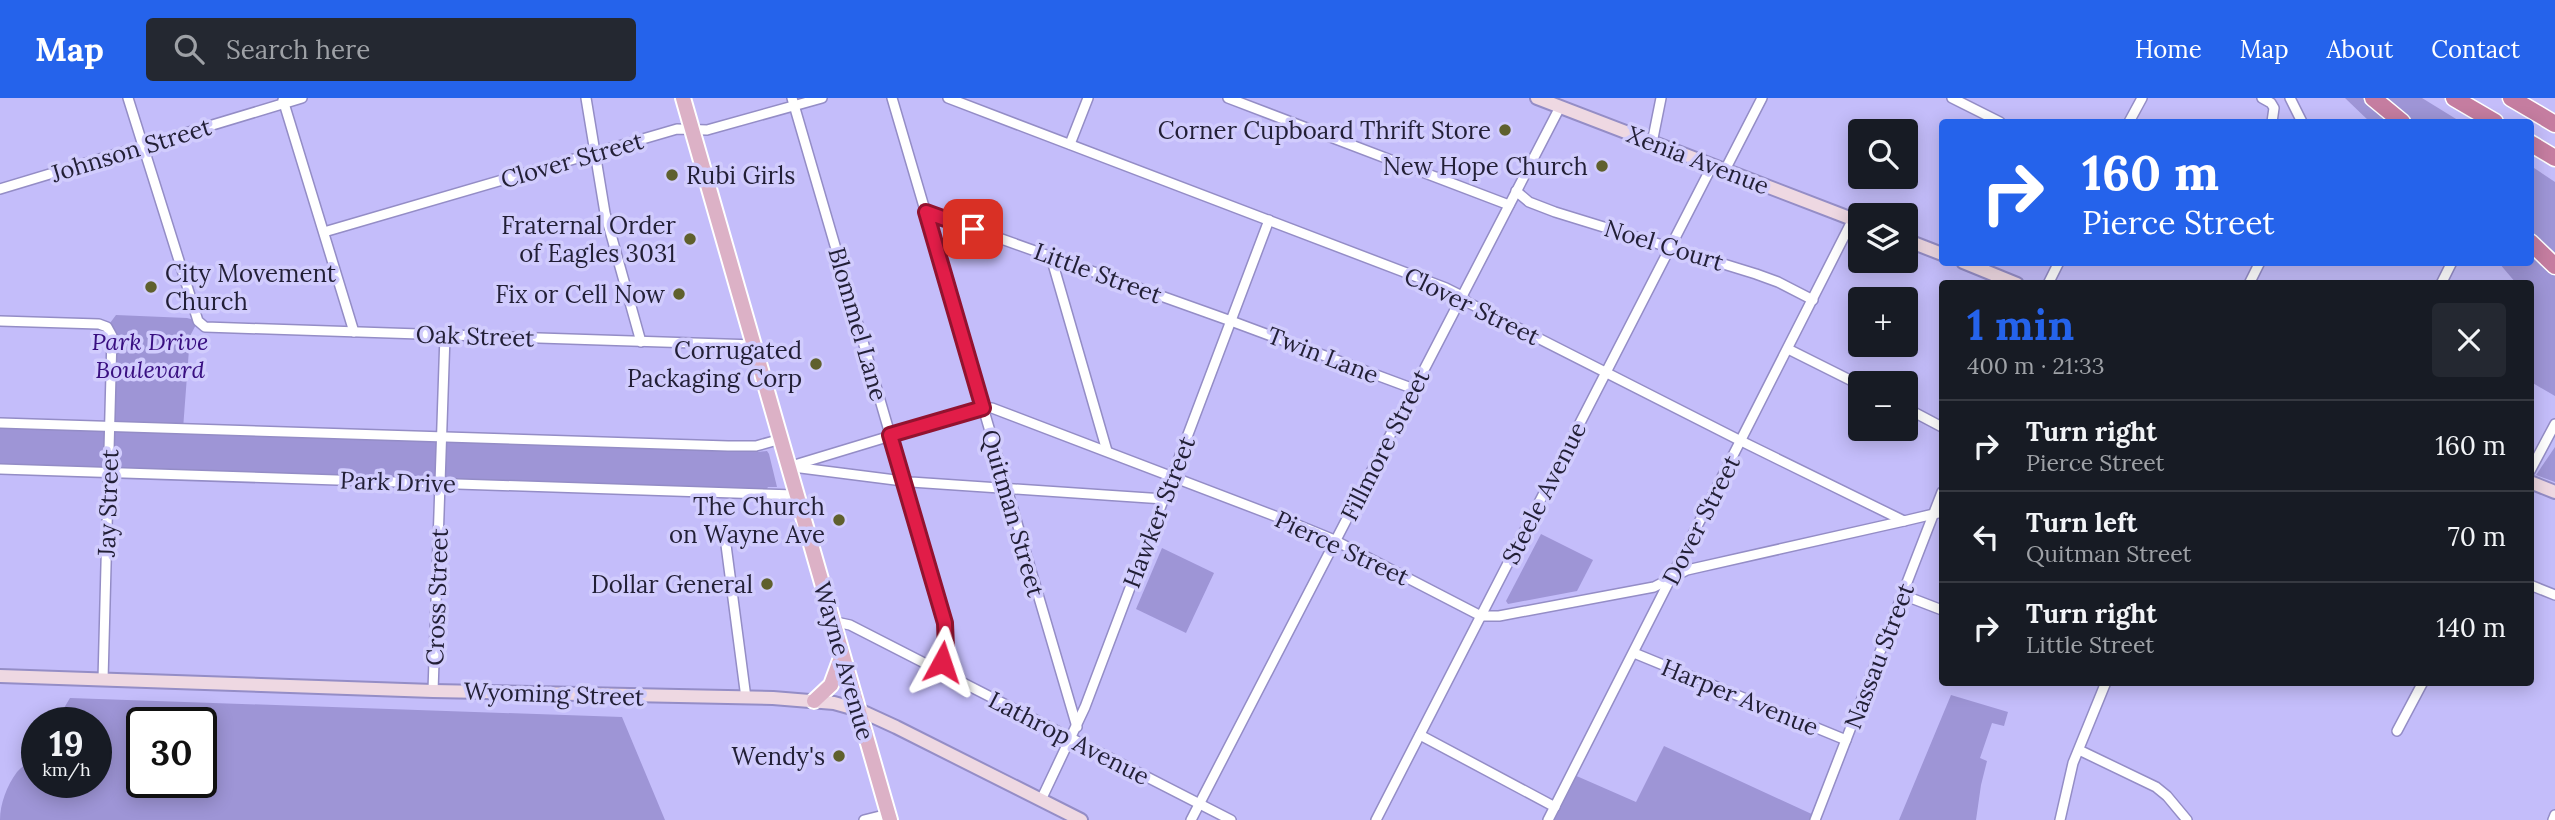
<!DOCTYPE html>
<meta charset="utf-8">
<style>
body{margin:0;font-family:Lora,serif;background:#242831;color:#f1f3f6;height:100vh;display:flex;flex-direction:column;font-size:26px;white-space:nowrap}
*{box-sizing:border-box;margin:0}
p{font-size:23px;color:#9ea1a6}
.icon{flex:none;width:38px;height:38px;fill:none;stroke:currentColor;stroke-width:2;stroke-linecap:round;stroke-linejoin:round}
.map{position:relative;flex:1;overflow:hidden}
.drawer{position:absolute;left:1939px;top:182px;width:595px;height:406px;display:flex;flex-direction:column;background:#171b24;border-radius:7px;box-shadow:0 4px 18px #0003}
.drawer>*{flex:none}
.guide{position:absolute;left:1939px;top:21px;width:595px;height:147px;border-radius:7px;box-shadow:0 4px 18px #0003;background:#2563eb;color:#fff;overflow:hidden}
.fabs{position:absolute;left:1848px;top:21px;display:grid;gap:14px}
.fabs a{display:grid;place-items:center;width:70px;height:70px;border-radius:7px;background:#171b24;box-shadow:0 4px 18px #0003;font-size:35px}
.speed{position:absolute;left:21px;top:609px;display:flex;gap:14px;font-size:35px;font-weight:700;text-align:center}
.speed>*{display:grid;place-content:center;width:91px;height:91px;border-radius:50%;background:#171b24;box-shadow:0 4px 18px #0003;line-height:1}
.speed small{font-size:18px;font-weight:400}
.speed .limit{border:4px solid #111;border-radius:10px;background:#fff;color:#111}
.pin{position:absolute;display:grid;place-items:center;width:60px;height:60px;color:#fff;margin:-30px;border-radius:14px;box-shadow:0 4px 10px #0006}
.me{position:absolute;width:77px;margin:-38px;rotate:5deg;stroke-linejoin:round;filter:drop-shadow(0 0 5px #0008)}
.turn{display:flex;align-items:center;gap:24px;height:147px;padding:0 28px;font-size:32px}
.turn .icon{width:91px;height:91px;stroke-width:2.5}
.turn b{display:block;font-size:49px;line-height:60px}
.round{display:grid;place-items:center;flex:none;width:74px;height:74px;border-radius:7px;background:#242831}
.overview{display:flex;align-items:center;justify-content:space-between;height:119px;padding:0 28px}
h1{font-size:42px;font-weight:700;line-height:52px;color:#2563eb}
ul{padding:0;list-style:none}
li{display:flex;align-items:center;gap:21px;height:91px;padding:0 28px;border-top:2px solid #363941}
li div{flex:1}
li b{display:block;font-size:26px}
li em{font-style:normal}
header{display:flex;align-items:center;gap:42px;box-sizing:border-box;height:98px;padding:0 35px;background:#2563eb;color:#fff}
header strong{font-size:33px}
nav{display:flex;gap:38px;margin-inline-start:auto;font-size:24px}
.search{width:490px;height:63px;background:#242831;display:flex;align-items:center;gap:18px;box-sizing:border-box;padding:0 24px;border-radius:7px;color:#9ea1a6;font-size:26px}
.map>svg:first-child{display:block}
.green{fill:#9e95d6;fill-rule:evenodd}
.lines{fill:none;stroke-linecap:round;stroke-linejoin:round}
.street-casing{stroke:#948dc6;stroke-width:12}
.secondary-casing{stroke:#948dc6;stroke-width:16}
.primary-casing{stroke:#fff;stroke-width:18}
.highway-casing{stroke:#fff;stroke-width:19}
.street{stroke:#fff;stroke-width:9}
.secondary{stroke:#eed8e2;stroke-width:12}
.primary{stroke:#dcb1c6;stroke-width:14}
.highway{stroke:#c57da0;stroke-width:16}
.route-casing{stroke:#92132f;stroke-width:18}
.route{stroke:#e11d48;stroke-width:12}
.poi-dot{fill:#5f602d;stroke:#d1ccfd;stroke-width:2.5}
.labels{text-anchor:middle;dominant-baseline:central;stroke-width:7;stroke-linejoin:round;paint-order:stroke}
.poi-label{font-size:24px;fill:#221f36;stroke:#d1ccfd;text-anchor:end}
.street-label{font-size:24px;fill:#221f36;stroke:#d1ccfd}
.park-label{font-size:24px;font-style:italic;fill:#390f81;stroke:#d1ccfd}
</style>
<header>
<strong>Map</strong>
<div class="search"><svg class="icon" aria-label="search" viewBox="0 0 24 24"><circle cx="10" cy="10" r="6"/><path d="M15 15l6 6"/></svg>Search here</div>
<nav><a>Home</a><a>Map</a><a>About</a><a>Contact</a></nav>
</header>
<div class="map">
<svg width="2555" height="722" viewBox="0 0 2555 722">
<rect width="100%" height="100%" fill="#c4bdfa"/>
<g class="green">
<polygon points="2345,0 2422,0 2461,24 2370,24"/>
<polygon points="2531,68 2555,84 2555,298 2531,284 2531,219 2534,210 2531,205 2530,186 2516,185 2499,165 2530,164"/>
<polygon points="116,217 187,220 198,223 190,238 183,331 756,348 758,354 767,353 769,356 777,389 768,389 764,395 0,371 0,325 110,329 112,238 107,229"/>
<polygon points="2555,349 2555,384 2536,377"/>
<polygon points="1541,436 1593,462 1577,493 1508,506 1506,503"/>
<polygon points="1162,450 1214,475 1186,535 1136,511"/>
<polygon points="1951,597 2008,614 2004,628 1992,625 1980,660 1987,663 1981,687 1976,722 1899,722"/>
<path d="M70 600 622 619 665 722H0C0 706 7 687 17 674 24 666 30 665 37 654V684H96V625H55ZM142 625H201V684H142Z"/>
<polygon points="1664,648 1816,718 1815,722 1548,722 1572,676 1636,704"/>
</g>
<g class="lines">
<defs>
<g id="street">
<polyline points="128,0 198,223 205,229 755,247"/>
<polyline points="586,0 605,115 641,244"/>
<polyline points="792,0 945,525 946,551 938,573"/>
<polyline points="892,0 1077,629"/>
<polyline points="948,0 1446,190 1462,198 1467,204 1739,342 1904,423 1942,414"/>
<polyline points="1228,0 1509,107"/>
<polyline points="1952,0 2000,24"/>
<polyline points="2262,0 2271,5 2274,10 2272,24"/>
<polyline points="2290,0 2302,24"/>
<polyline points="283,2 354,234"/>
<polyline points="2129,24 2142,0"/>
<polyline points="1652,45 1661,0"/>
<polyline points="1070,46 1088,0"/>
<polyline points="1725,72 1762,0"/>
<polyline points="0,91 302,0"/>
<polyline points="1516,93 1529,104 1555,114 1756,176 1778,184 1813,202"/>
<polyline points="926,114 1231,223 1414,291"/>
<polyline points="324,134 677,31 707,32 822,0"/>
<polyline points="1051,159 1107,353"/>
<polyline points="2048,186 2059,164"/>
<polyline points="2249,186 2260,164"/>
<polyline points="2441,186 2452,164"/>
<polyline points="0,223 99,226 107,229 112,238 103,582"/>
<polyline points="1788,251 1860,287"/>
<polyline points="1906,310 1942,329"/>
<polyline points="0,325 728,348 756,348 781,341"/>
<polyline points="788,369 983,310 992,310 1288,423 1332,441 1481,518 1499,518 1654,489 1687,472 1904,423"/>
<polyline points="793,369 911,384 1164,401"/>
<polyline points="0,371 795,397"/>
<polyline points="2530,373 2555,326"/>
<polyline points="726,447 746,600"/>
<polyline points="2530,487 2555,497"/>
<polyline points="1903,497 1942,512"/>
<polyline points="833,528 836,524 850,527 1231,722"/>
<polyline points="1634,555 1846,642"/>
<polyline points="433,593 445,237"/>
<polyline points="2397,633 2423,584"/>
<polyline points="1420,637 1555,709"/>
<polyline points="2079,652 2156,689 2167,698 2187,722"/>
<polyline points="1041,702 1085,609 1269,122"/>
<polyline points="864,722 888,716"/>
<polyline points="1191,722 1560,9"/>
<polyline points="1376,722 1712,68"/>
<polyline points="1548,722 1853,121"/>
<polyline points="1815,722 1942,394"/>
<polyline points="2060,722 2073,665 2106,584"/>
<polyline points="2553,722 2555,717"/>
</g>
<g id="secondary">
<polyline points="1537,0 1860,124"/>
<polyline points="1906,142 1942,156"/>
<polyline points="1963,164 2017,186"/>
<polyline points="2530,384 2555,394"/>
<polyline points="0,578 433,593 773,600 834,605 859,612 896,629 1081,722"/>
</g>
<g id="primary">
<polyline points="683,0 890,722"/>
<polyline points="814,603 831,587 842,557"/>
</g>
<g id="highway">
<polyline points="2373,0 2402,24"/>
<polyline points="2454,0 2495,24"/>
<polyline points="2511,0 2555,26"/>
<polyline points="2530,45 2555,60"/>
<polyline points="2530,144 2555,168"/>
</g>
</defs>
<use href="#street" class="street-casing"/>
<use href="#secondary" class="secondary-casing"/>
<use href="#primary" class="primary-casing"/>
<use href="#highway" class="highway-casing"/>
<use href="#street" class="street"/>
<use href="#secondary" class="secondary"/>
<use href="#primary" class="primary"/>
<use href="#highway" class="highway"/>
</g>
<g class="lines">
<defs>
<polyline id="route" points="942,564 946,551 945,525 890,337 983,310 926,114 973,131"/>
</defs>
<use href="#route" class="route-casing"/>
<use href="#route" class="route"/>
</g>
<g class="poi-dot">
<circle cx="1505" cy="32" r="7"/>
<circle cx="1602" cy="68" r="7"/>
<circle cx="672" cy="77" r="7"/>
<circle cx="690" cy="141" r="7"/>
<circle cx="151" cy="189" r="7"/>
<circle cx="679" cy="196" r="7"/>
<circle cx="816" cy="266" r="7"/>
<circle cx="839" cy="422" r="7"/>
<circle cx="767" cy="486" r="7"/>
<circle cx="839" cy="658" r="7"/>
</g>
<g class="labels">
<g class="poi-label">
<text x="1491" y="32">Corner Cupboard Thrift Store</text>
<text x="1588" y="68">New Hope Church</text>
<text x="686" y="77" text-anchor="start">Rubi Girls</text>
<text x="676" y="127">Fraternal Order<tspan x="676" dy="28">of Eagles 3031</tspan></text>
<text x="165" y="175" text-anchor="start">City Movement<tspan x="165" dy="28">Church</tspan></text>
<text x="665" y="196">Fix or Cell Now</text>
<text x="802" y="252">Corrugated<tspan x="802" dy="28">Packaging Corp</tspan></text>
<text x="825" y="408">The Church<tspan x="825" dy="28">on Wayne Ave</tspan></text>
<text x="753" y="486">Dollar General</text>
<text x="825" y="658">Wendy's</text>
</g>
<g class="street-label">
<text transform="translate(131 52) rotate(-17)">Johnson Street</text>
<text transform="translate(572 62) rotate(-16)">Clover Street</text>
<text transform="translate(1698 62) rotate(21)">Xenia Avenue</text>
<text transform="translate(1664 147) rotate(17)">Noel Court</text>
<text transform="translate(1098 175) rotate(20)">Little Street</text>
<text transform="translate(1472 208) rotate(26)">Clover Street</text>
<text transform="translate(858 226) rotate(74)">Blommel Lane</text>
<text transform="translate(475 238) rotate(2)">Oak Street</text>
<text transform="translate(1323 257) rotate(21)">Twin Lane</text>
<text transform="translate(1385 347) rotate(-63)">Fillmore Street</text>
<text transform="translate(398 384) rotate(2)">Park Drive</text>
<text transform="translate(1544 395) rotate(-63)">Steele Avenue</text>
<text transform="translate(108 405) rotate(-88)">Jay Street</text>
<text transform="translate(1159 414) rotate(-69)">Hawker Street</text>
<text transform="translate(1013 415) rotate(74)">Quitman Street</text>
<text transform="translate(1701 422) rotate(-63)">Dover Street</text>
<text transform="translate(1342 450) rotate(25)">Pierce Street</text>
<text transform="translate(437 499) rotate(-88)">Cross Street</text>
<text transform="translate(1879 558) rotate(-69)">Nassau Street</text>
<text transform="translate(844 563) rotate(74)">Wayne Avenue</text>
<text transform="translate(554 596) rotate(2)">Wyoming Street</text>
<text transform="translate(1740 599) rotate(22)">Harper Avenue</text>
<text transform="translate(1069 640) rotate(27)">Lathrop Avenue</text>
</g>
<g class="park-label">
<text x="150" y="243">Park Drive<tspan x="150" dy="28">Boulevard</tspan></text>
</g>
</g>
</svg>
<div class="fabs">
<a><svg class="icon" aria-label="search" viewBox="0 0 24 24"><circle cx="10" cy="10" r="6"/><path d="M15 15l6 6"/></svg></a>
<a><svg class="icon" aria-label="layers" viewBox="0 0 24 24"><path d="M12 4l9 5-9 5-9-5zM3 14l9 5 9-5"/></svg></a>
<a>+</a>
<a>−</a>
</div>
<div class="speed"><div>19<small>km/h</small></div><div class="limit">30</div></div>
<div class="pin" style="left:973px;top:131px;background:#d93025"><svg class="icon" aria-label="arrive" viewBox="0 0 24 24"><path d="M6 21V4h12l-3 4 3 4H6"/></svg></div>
<svg class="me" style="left:942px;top:564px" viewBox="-20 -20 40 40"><path d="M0-17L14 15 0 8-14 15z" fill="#e11d48" stroke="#fff" stroke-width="4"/></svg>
<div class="guide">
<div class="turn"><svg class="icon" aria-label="right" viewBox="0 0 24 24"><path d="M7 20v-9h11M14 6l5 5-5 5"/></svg><div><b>160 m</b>Pierce Street</div></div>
</div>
<section class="drawer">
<div class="overview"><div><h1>1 min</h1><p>400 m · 21:33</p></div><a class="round"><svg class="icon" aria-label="close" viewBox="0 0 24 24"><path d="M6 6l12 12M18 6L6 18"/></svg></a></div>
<ul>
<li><svg class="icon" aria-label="right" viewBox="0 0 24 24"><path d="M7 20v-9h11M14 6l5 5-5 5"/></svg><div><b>Turn right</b><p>Pierce Street</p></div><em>160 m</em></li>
<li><svg class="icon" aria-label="left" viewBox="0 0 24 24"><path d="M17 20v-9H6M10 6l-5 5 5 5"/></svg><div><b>Turn left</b><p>Quitman Street</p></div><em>70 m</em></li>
<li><svg class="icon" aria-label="right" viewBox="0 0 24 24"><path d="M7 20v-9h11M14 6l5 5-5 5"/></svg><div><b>Turn right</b><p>Little Street</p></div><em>140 m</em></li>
</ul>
</section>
</div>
